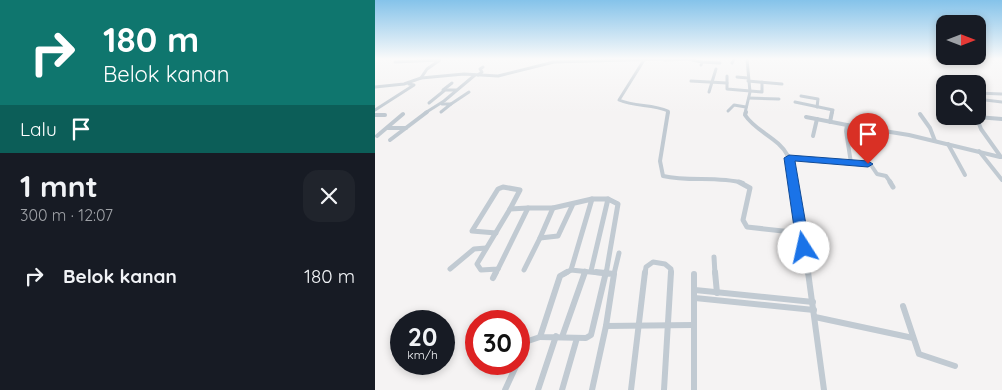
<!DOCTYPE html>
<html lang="id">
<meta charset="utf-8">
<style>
body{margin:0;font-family:Quicksand,sans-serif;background:#20242c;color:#f1f3f6;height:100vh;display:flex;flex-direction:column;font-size:19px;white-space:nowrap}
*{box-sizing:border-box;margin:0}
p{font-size:16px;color:#9ea1a6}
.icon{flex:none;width:28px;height:28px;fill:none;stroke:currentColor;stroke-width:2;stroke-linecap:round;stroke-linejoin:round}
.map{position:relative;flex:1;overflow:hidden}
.panel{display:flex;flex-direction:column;background:#171b24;width:375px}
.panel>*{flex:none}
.guide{background:#0f766e;color:#fff;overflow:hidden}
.needle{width:32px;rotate:90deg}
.controls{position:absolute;left:561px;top:15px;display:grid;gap:10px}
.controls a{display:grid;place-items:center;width:50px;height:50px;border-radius:10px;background:#171b24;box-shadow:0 2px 8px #0003;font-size:25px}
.speed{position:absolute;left:15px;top:310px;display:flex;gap:10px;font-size:25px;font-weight:700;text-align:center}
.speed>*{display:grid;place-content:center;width:65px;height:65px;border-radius:50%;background:#171b24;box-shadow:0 2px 8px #0003;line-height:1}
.speed small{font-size:12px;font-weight:400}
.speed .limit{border:8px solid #d22;background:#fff;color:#111}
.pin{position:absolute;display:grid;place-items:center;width:42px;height:42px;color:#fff;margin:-51px -21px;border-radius:50% 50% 50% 0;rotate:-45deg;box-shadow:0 0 5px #0007}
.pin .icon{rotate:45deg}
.me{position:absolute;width:55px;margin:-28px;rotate:350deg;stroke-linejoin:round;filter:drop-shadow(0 0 4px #0008)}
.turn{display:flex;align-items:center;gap:18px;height:105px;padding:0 20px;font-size:22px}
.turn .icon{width:65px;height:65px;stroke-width:2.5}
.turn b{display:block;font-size:35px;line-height:42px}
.then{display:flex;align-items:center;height:48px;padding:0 20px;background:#0003;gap:10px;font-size:19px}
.round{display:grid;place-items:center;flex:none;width:52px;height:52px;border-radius:15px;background:#20242c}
.head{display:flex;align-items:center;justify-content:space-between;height:85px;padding:0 20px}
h1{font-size:30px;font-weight:700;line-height:38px}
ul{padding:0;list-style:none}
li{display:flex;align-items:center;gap:15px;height:75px;padding:0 20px}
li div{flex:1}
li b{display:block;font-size:19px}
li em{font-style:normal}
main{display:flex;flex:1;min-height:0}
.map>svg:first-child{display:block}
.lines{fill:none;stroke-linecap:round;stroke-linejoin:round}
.minor-far3{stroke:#c1cad2;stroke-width:3}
.minor-far2{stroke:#c1cad2;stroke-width:4}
.minor-far1{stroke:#c1cad2;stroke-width:5}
.minor{stroke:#c1cad2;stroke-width:6}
.route{fill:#1a73e8;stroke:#114b97}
</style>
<main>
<section class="panel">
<div class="guide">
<div class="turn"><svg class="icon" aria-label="right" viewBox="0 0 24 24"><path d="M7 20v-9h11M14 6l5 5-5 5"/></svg><div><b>180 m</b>Belok kanan</div></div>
<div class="then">Lalu<svg class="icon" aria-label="arrive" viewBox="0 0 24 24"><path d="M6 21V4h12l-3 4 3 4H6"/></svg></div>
</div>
<div class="head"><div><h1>1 mnt</h1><p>300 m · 12:07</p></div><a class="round"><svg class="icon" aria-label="close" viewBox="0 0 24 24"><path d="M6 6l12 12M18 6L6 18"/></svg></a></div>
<ul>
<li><svg class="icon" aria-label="right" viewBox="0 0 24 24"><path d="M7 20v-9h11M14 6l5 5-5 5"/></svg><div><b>Belok kanan</b></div><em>180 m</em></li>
</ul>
</section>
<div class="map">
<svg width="627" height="390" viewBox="0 0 627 390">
<rect width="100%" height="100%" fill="#f5f3f3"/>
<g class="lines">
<g class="minor-far3">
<path d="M269 60 244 100C260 107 277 104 293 111V113"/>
<polyline points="289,60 317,59"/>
<polyline points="317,60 327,62 326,65"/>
<polyline points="20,62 65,60 52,69 46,78"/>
<polyline points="327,62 345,63"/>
<polyline points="357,63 359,59"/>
<polyline points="103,75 107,72 105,69 108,67"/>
<polyline points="352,76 352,89 387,92 387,82"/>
<polyline points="362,77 373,78"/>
<polyline points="316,81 352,83"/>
<polyline points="373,81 407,84"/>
<polyline points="0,87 29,84 46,78 89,74 123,76 179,62 289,59"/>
<polyline points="68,90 77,83"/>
<polyline points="334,92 341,69"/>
<polyline points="602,93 627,94"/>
<polyline points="426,96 443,99 442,107"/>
<polyline points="374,98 404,99"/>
<polyline points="602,99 627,102"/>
<polyline points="420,102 458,110 457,113"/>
<polyline points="54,103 70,90 81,90"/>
<polyline points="76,104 94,92"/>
<polyline points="0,110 39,85 34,84"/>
<polyline points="353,111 359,105 371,107"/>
<polyline points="66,112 76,104 67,104"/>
<polyline points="50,113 69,101 100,75"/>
<polyline points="370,113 375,92 372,59"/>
</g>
<g class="minor-far2">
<path d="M293 112 285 161 288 176C314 182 342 176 368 183"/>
<path d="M371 112 370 115C381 132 404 138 413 156 418 164 418 174 419 183"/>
<polyline points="545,114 555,128 560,141"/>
<polyline points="0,115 10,115"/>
<polyline points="601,116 606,129 626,157"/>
<polyline points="431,117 472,125"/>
<polyline points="602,117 627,119"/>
<polyline points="455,122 457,112"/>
<polyline points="13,128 31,128"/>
<polyline points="2,136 28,114"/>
<polyline points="438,136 442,119"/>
<polyline points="15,140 52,112"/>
<polyline points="573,144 590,175"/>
<polyline points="604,151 627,180"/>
<polyline points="414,158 476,163 471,131 472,125 534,135 625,157"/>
<polyline points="476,163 496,165 502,174 511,176 516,183"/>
</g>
<g class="minor-far1">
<polyline points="364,182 375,188 368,220 372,227 426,233"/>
<polyline points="419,182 433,274"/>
<polyline points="515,182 518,187"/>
<polyline points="198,204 183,236 165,238 178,208 217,199 196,270 234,274"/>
<polyline points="153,208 178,208"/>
<polygon points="153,208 123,269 106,270 102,264 135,209"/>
<polyline points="121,233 97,231 123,189 128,187 145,190 135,209"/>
<polyline points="339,257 340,274"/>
<polyline points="75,269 99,249 111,248"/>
<polyline points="149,270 165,238"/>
<polyline points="216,271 233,199 217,199"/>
<polyline points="120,274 123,269"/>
<polyline points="189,274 196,270"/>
<polyline points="209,274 210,271"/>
<polyline points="231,274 243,204 233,199"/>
<polyline points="239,274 244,253"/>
<polyline points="270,274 271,267 278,262 290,264 296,269 296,274"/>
</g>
<g class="minor">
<polyline points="192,272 185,276 165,337 211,338 216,335 231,272"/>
<polyline points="221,272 239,274 231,326 318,325"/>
<polyline points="340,272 342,293"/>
<polyline points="433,272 449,390"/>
<polyline points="319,274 319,390"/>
<polyline points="118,278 121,272"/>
<polyline points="320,290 438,302"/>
<polyline points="320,298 439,310"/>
<polyline points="528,306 544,354 580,366"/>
<polyline points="440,317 538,338"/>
<polyline points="187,337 210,272"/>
<polyline points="144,359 153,341 165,337"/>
<polyline points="130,390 142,364"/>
<polyline points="163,390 181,336"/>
<polyline points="187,390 202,338"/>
<polyline points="217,390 231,326"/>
<polyline points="256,390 270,272"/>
<polyline points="289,390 296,272"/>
</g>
</g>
<linearGradient id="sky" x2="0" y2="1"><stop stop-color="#85c3ea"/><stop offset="0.52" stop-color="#fafafa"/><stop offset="1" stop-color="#fafafa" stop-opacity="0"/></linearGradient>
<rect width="627" height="113" fill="url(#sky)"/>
<polygon class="route" points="414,155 493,161 498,164 493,167 420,161 435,248 433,251 429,253 424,251 422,248 409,158"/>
</svg>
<div class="controls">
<a><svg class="needle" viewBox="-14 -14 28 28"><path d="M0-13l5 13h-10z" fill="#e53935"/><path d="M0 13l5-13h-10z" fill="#9ea1a6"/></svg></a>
<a><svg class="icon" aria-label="search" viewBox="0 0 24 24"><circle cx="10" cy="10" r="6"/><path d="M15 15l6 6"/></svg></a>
</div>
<div class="speed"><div>20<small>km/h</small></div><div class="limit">30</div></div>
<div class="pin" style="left:493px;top:164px;background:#d93025"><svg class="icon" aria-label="arrive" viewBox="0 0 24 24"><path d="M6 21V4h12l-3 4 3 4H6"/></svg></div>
<svg class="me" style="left:429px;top:248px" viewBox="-20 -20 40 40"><circle r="19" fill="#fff"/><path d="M0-13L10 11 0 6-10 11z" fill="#1a73e8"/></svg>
</div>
</main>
